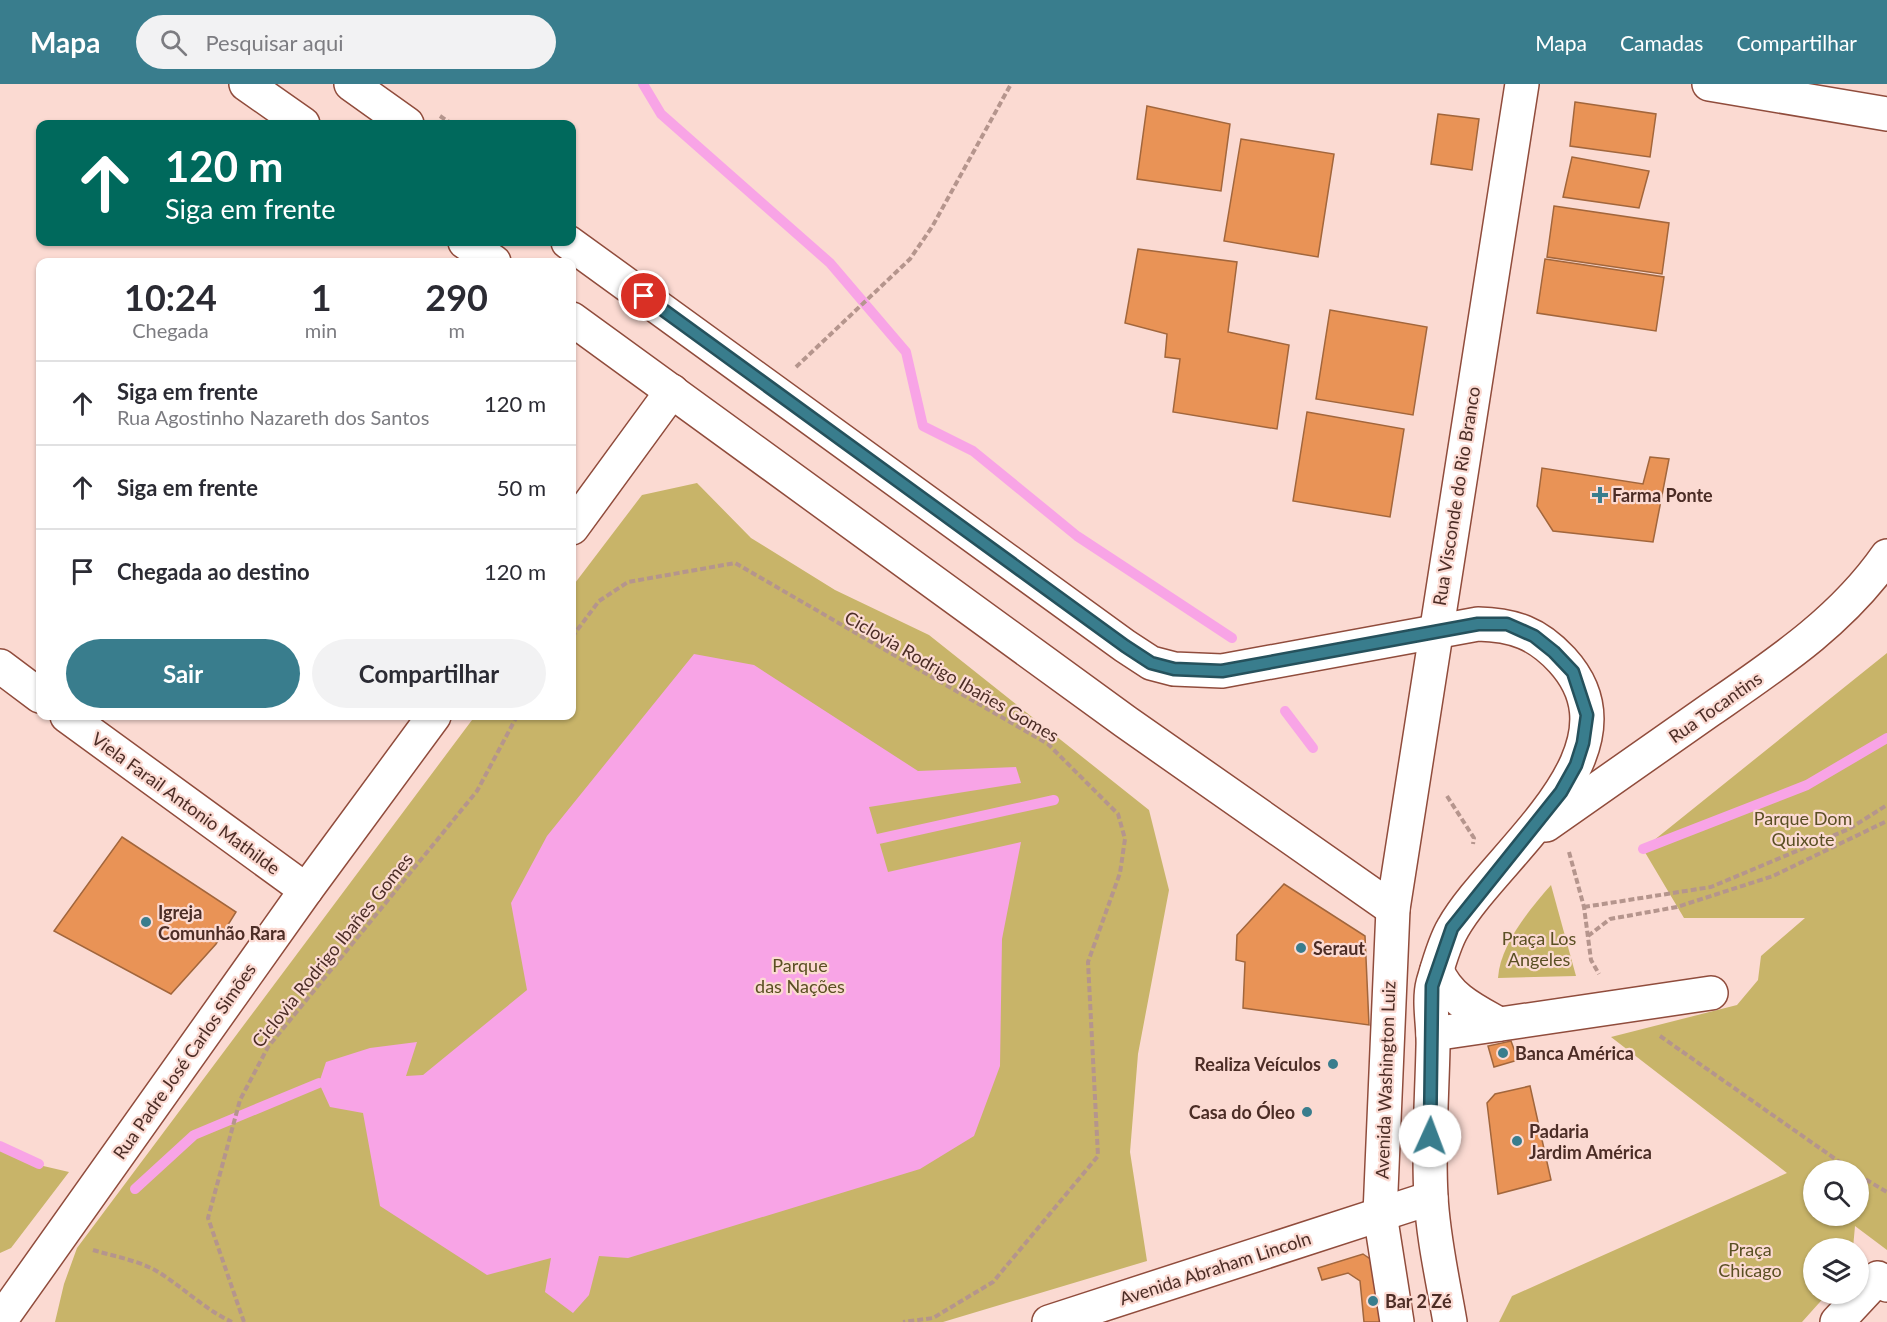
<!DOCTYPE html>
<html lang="pt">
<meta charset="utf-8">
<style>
body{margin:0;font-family:Lato,sans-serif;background:#f2f2f3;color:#2b2b33;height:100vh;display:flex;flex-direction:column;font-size:22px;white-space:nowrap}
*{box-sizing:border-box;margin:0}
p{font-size:20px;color:#7c7c81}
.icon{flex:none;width:33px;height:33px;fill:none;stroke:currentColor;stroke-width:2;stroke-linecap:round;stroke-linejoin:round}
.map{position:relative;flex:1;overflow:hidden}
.side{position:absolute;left:36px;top:174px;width:540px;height:462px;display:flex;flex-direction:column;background:#fff;border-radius:12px;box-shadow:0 2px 4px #0004}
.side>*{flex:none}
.top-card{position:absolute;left:36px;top:36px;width:540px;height:126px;border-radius:12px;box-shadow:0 2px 4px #0004;background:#00695c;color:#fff;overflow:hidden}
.tools{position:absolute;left:1803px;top:1076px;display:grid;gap:12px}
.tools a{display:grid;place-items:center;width:66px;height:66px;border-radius:50%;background:#fff;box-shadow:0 2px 4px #0004;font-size:30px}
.pin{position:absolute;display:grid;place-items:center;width:51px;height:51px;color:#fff;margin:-26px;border:3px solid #fff;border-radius:50%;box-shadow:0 2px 6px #0007}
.me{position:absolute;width:66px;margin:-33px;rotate:2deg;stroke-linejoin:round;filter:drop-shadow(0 0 4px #0008)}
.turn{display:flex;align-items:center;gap:21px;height:126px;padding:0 30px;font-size:27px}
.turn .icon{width:78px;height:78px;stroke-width:2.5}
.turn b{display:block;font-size:42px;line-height:51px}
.eta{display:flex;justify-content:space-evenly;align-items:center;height:102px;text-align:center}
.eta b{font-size:36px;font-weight:700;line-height:42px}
.button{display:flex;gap:12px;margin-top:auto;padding:12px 30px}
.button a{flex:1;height:69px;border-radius:36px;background:#397d8d;color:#fff;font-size:24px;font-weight:700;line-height:69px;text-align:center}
.button a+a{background:#f2f2f3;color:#2b2b33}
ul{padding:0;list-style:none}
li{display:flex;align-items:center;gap:18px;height:84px;padding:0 30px;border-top:2px solid #e1e1e2}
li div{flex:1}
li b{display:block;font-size:22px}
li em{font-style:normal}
header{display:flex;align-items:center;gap:36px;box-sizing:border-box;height:84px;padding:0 30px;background:#397d8d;color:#fff}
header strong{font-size:28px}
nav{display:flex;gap:33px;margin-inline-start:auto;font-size:21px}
.search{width:420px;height:54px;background:#f2f2f3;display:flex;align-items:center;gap:15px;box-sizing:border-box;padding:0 21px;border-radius:33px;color:#7c7c81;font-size:22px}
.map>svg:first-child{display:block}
.green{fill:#c8b469;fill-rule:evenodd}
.water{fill:#f8a4e6}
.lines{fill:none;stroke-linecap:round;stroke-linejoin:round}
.stream{stroke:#f8a4e6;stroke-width:10}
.building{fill:#e99356;stroke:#a2663c;stroke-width:1.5}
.minor-casing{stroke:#904c3c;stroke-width:36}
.major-casing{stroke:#904c3c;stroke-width:36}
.path{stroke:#b5958d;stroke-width:4;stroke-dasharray:6 3;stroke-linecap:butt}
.minor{stroke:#fff;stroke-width:33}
.major{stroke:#fff;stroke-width:33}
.route-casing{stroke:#25515c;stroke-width:15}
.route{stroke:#397d8d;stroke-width:10}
.poi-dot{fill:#397d8d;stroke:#fbdad2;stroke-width:2}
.labels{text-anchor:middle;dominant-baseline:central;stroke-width:4.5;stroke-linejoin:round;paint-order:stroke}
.poi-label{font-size:18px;font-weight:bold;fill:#4c2d26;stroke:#fbdad2;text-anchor:start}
.street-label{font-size:18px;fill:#4c2d26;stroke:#fbdad2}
.park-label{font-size:18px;fill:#5a4f23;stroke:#fbdad2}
</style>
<header>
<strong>Mapa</strong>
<div class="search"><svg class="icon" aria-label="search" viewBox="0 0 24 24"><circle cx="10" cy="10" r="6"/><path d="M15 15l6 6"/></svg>Pesquisar aqui</div>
<nav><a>Mapa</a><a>Camadas</a><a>Compartilhar</a></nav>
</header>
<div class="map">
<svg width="1887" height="1238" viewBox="0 0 1887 1238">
<rect width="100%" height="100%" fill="#fbdad2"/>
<g class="green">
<polygon points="697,399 751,454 835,506 929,551 1149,726 1169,806 1138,970 1130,1068 1147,1177 943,1238 55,1238 64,1200 77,1164 475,632 572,632 572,503 642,411"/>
<path d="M1887 569V1166L1855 1142 1853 1164H1814V1209H1828L1802 1238H1499L1512 1212 1787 1089 1611 953 1737 921 1758 896 1761 872 1805 834H1684L1643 765ZM1814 1086H1858V1131H1814Z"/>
<path d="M1551 801 1576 892 1498 894C1500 861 1529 826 1551 801Z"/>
<polygon points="0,1063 39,1081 69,1088 11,1164 0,1169"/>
</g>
<polygon class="water" points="694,570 754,581 918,687 1016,683 1021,699 869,723 888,788 1021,758 1002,855 1000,982 974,1052 920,1085 628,1174 599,1172 589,1211 573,1229 545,1208 551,1174 487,1191 380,1122 363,1029 330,1023 319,999 326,978 370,964 417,958 406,992 423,991 527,906 511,819 547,752"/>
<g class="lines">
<g class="stream">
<polyline points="643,0 661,30 830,179 906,268 923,342 973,367 1077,452 1232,554"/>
<polyline points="1285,627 1313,664"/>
<polyline points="878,755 1054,716"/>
<polyline points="1643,765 1807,701 1887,654"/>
<polyline points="0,1062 39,1080"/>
<polyline points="135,1105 194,1051 319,999"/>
</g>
</g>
<g class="building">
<polygon points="1575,18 1656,30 1650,73 1570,62"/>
<polygon points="1147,22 1230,40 1221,107 1137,95"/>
<polygon points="1438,30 1479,35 1472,86 1431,80"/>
<polygon points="1241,55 1334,70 1318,173 1224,157"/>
<polygon points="1572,73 1649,87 1639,124 1563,113"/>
<polygon points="1554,122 1669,139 1662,190 1547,173"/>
<polygon points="1138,165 1237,178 1228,248 1289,261 1277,345 1173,328 1180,275 1165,273 1167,250 1125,239"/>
<polygon points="1545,175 1664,193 1656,247 1537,229"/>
<polygon points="1330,226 1427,243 1413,331 1316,315"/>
<polygon points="1307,328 1404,345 1390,433 1293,417"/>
<polygon points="1650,373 1669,375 1653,458 1553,447 1537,422 1542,384 1643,400"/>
<polygon points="122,753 236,828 216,860 171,910 54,847"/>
<polygon points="1284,800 1365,852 1369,941 1243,924 1245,878 1236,876 1237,851"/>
<polygon points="1511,957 1518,976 1494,983 1488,962"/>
<polygon points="1530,1002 1551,1096 1498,1110 1487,1019 1495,1010"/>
<polygon points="1363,1170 1379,1181 1385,1238 1364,1238 1360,1197 1348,1189 1322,1196 1318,1184"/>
</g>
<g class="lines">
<defs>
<g id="minor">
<polyline points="1709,0 1887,30"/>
<polyline points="572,444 672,307"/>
<polyline points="0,582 40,612"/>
<polyline points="67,632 306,806"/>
<path d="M1437 886C1448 914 1474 926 1499 940"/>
<polyline points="1433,950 1711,909"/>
<polyline points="0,1237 306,806 434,632"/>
<polyline points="1049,1238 1431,1114"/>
<polyline points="1837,1238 1878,1194 1887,1201"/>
</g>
<g id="major">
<polyline points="246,0 303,40"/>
<polyline points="351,0 407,40"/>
<polyline points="465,158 494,178"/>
<path d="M568 158 1125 562 1151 579 1174 585 1222 587 1478 540C1514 541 1537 549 1562 576 1646 668 1494 771 1453 844 1444 859 1438 882 1433 899 1428 918 1434 943 1433 963 1432 1012 1428 1063 1431 1112 1433 1154 1443 1197 1450 1238"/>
<polyline points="572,235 1126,638 1393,825"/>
<path d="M1546 741C1601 703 1655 664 1710 626 1775 581 1841 538 1887 472"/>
<polyline points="1397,1238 1380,1130 1393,825 1522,0"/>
</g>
</defs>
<use href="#minor" class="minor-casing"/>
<use href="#major" class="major-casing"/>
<g class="path">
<polyline points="440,32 452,40"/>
<polyline points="796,283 910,175 932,143 1011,0"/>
<polyline points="572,553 599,517 628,498 735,479 1048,660 1118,730 1125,755 1120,789 1088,878 1098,1072 993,1198 933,1234 903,1238"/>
<polyline points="1447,712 1474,754 1473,760"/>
<polyline points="1569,768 1584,823 1591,876 1599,890"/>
<polyline points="1584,823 1711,803 1849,745 1887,721"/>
<polyline points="1588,852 1610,835 1677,823 1773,792 1887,737"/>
<polyline points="1660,952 1851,1086"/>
<polyline points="1858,1091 1887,1108"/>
<path d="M93 1166C116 1173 143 1177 163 1191 187 1207 206 1226 232 1238"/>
<polyline points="244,1238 208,1134 240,1016 268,963 477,707 517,632"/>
</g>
<use href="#minor" class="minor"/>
<use href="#major" class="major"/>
</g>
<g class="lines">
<defs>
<polyline id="route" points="644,212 1125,562 1151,579 1174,585 1222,587 1478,540 1507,540 1534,552 1554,568 1573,588 1587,631 1583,659 1576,681 1561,708 1452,844 1432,902 1430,1052"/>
</defs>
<use href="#route" class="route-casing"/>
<use href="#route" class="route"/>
</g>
<g class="poi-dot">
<path d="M1597 402h6v6h6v6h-6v6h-6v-6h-6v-6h6z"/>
<circle cx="146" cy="838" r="6"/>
<circle cx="1301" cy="864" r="6"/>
<circle cx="1503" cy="969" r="6"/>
<circle cx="1333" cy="980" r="6"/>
<circle cx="1307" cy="1028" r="6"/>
<circle cx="1517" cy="1057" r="6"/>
<circle cx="1373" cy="1217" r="6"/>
</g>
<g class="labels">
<g class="poi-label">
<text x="1612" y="411">Farma Ponte</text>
<text x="158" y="828">Igreja<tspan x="158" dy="21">Comunhão Rara</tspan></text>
<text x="1313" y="864">Seraut</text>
<text x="1515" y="969">Banca América</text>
<text x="1321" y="980" text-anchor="end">Realiza Veículos</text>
<text x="1295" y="1028" text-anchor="end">Casa do Óleo</text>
<text x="1529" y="1047">Padaria<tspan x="1529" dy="21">Jardim América</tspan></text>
<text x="1385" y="1217">Bar 2 Zé</text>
</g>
<g class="street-label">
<text transform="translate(1456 412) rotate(-81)">Rua Visconde do Rio Branco</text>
<text transform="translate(952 592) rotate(30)">Ciclovia Rodrigo Ibañes Gomes</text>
<text transform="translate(1715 623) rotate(-35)">Rua Tocantins</text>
<text transform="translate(186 719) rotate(36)">Viela Farail Antonio Mathilde</text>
<text transform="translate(332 866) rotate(-51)">Ciclovia Rodrigo Ibañes Gomes</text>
<text transform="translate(184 977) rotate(-55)">Rua Padre José Carlos Simões</text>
<text transform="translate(1385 996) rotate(-88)">Avenida Washington Luiz</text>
<text transform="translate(1215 1184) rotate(-18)">Avenida Abraham Lincoln</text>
</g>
<g class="park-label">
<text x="1803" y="734">Parque Dom<tspan x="1803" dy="21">Quixote</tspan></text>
<text x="1539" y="854">Praça Los<tspan x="1539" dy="21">Angeles</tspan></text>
<text x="800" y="881">Parque<tspan x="800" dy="21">das Nações</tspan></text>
<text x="1750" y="1165">Praça<tspan x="1750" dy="21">Chicago</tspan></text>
</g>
</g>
</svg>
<div class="tools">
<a><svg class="icon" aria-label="search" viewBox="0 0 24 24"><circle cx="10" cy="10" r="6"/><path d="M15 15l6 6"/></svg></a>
<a><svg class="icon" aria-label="layers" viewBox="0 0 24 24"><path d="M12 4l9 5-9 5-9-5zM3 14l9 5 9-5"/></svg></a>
</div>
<div class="pin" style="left:644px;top:212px;background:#d93025"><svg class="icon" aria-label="arrive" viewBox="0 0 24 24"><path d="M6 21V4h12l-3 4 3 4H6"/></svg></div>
<svg class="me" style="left:1430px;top:1052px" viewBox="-20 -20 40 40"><circle r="19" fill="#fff"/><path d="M0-13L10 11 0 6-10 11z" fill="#397d8d"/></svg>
<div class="top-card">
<div class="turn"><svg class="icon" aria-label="ahead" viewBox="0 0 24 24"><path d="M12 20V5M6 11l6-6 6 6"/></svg><div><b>120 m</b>Siga em frente</div></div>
</div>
<section class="side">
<div class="eta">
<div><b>10:24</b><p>Chegada</p></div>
<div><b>1</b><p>min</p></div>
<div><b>290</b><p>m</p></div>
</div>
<ul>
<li><svg class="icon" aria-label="ahead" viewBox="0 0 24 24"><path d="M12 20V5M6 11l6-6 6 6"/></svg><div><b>Siga em frente</b><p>Rua Agostinho Nazareth dos Santos</p></div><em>120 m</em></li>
<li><svg class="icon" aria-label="ahead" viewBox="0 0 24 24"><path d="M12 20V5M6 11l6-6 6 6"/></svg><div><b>Siga em frente</b></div><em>50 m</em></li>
<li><svg class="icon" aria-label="arrive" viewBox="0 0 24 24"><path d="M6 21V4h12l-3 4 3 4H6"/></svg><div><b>Chegada ao destino</b></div><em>120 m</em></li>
</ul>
<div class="button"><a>Sair</a><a>Compartilhar</a></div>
</section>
</div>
